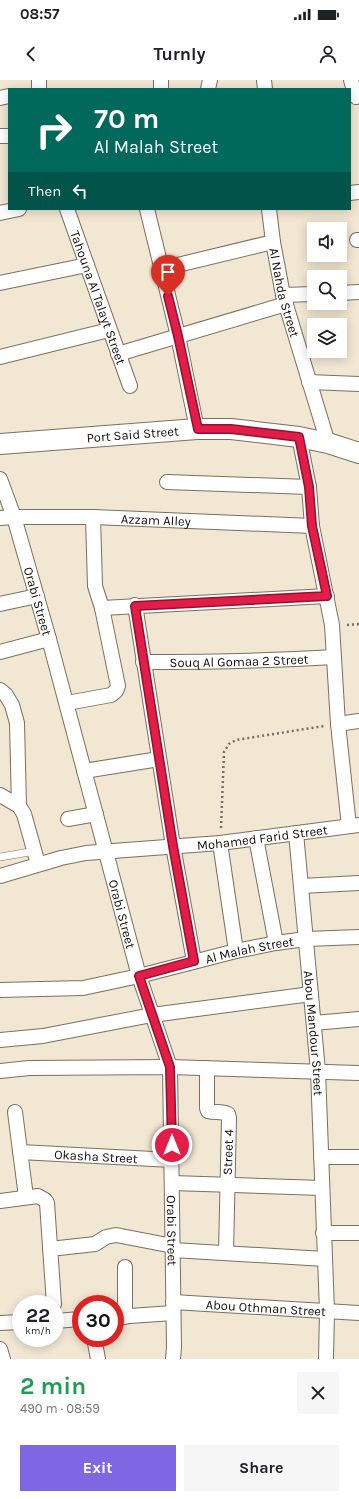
<!DOCTYPE html>
<meta charset="utf-8">
<style>
body{margin:0;font-family:Karla,sans-serif;background:#f6f6f6;color:#202124;height:100vh;display:flex;flex-direction:column;font-size:15px;white-space:nowrap}
*{box-sizing:border-box;margin:0}
p{font-size:13px;color:#757577}
.icon{flex:none;width:22px;height:22px;fill:none;stroke:currentColor;stroke-width:2;stroke-linecap:round;stroke-linejoin:round}
.map{position:relative;height:1279px;overflow:hidden}
.details{display:flex;flex-direction:column;background:#fff;flex:1}
.details>*{flex:none}
.top-card{position:absolute;left:8px;top:8px;width:343px;height:122px;border-radius:0px;box-shadow:0 2px 10px #0003;background:#00695c;color:#fff;overflow:hidden}
.tools{position:absolute;left:307px;top:142px;display:grid;gap:8px}
.tools a{display:grid;place-items:center;width:40px;height:40px;border-radius:0px;background:#fff;box-shadow:0 2px 10px #0003;font-size:20px}
.speed{position:absolute;left:12px;top:1215px;display:flex;gap:8px;font-size:20px;font-weight:700;text-align:center}
.speed>*{display:grid;place-content:center;width:52px;height:52px;border-radius:50%;background:#fff;box-shadow:0 2px 10px #0003;line-height:1}
.speed small{font-size:10px;font-weight:400}
.speed .limit{border:6px solid #d22;background:#fff;color:#111}
.pin{position:absolute;display:grid;place-items:center;width:34px;height:34px;color:#fff;margin:-41px -17px;border-radius:50% 50% 50% 0;rotate:-45deg;box-shadow:0 0 4px #0007}
.pin .icon{rotate:45deg}
.me{position:absolute;width:44px;margin:-22px;rotate:0deg;stroke-linejoin:round;filter:drop-shadow(0 0 3px #0008)}
.turn{display:flex;align-items:center;gap:14px;height:84px;padding:0 20px;font-size:18px}
.turn .icon{width:52px;height:52px;stroke-width:2.5}
.turn b{display:block;font-size:28px;line-height:34px}
.then{display:flex;align-items:center;height:38px;padding:0 20px;background:#0003;gap:8px;font-size:15px}
.round{display:grid;place-items:center;flex:none;width:42px;height:42px;border-radius:0px;background:#f6f6f6}
.headline{display:flex;align-items:center;justify-content:space-between;height:68px;padding:0 20px}
h1{font-size:24px;font-weight:700;line-height:30px;color:#1e9e55}
.button{display:flex;gap:8px;margin-top:auto;padding:8px 20px}
.button a{flex:1;height:46px;border-radius:0px;background:#7d67e3;color:#fff;font-size:16px;font-weight:700;line-height:46px;text-align:center}
.button a+a{background:#f6f6f6;color:#202124}
.status{display:flex;justify-content:space-between;align-items:center;height:28px;padding:0 20px;background:#fff;direction:ltr}
.status svg{height:11px;fill:currentColor}
header{display:flex;justify-content:space-between;align-items:center;height:52px;padding:0 20px;background:#fff;font-size:18px;font-weight:700}
.map>svg:first-child{display:block}
.lines{fill:none;stroke-linecap:round;stroke-linejoin:round}
.lane-casing{stroke:#79705f;stroke-width:8}
.street-casing{stroke:#79705f;stroke-width:16}
.secondary-casing{stroke:#79705f;stroke-width:22}
.path{stroke:#767064;stroke-width:2.5;stroke-dasharray:2 3;stroke-linecap:butt}
.lane{stroke:#fff;stroke-width:7}
.street{stroke:#fff;stroke-width:14}
.secondary{stroke:#fff;stroke-width:20}
.route-casing{stroke:#92132f;stroke-width:10}
.route{stroke:#e11d48;stroke-width:7}
.labels{text-anchor:middle;dominant-baseline:central;stroke-width:3;stroke-linejoin:round;paint-order:stroke}
.street-label{font-size:13px;fill:#100d07;stroke:#fff}
</style>
<div class="status"><b>08:57</b><svg viewBox="0 0 49 12"><path d="M0 12V9h3v3zM5 12V6h3v6zM10 12V3h3v9zM15 12V0h3v12zM26 1h20v11H26zM47 4h2v5h-2z"/></svg></div>
<header><svg class="icon" aria-label="back" viewBox="0 0 24 24"><path d="M15 5l-7 7 7 7"/></svg>Turnly<svg class="icon" aria-label="person" viewBox="0 0 24 24"><circle cx="12" cy="8" r="4"/><path d="M4 21q1-7 8-7t8 7"/></svg></header>
<div class="map">
<svg width="359" height="1279" viewBox="0 0 359 1279">
<rect width="100%" height="100%" fill="#f1e7d3"/>
<g class="lines">
<defs>
<polyline id="lane" points="0,777 35,771"/>
<g id="street">
<polyline points="39,0 39,9"/>
<polyline points="264,0 265,9"/>
<polyline points="351,0 356,17"/>
<polyline points="161,9 161,0"/>
<polyline points="208,9 210,0"/>
<polyline points="0,18 9,16"/>
<polyline points="0,56 9,56"/>
<polyline points="350,113 359,112"/>
<path id="s1" d="M67 129 130 306"/>
<polyline points="147,129 178,256 197,349"/>
<path id="s2" d="M269 129 273 162 283 215 328 363"/>
<polyline points="0,133 19,129"/>
<polyline points="357,160 359,160"/>
<polyline points="161,189 273,162"/>
<polyline points="0,203 87,185"/>
<polyline points="340,213 359,212"/>
<polyline points="283,215 314,214"/>
<polyline points="118,274 286,224"/>
<polyline points="0,277 109,250"/>
<polyline points="309,302 359,304"/>
<polyline points="299,357 309,407 312,446 332,545 338,644 349,746"/>
<path id="s3" d="M0 399 14 437 49 559 139 896 170 987 174 1267 173 1279"/>
<polyline points="167,402 309,407"/>
<path id="s4" d="M0 438 14 437H93L312 446"/>
<polyline points="0,524 37,516"/>
<polyline points="135,525 173,766 194,881"/>
<polyline points="102,528 327,516"/>
<polyline points="0,572 49,559"/>
<path id="s5" d="M143 582C207 582 270 581 334 577"/>
<polyline points="0,610 6,615 12,625 17,643 19,726"/>
<polyline points="67,623 111,615 116,611 118,606 102,528 95,506 93,437"/>
<polyline points="338,644 359,641"/>
<polyline points="84,691 159,679"/>
<polyline points="0,715 19,726 24,734 38,784"/>
<polyline points="68,739 96,734"/>
<path id="s6" d="M296 753 318 991 327 1231 326 1279"/>
<polyline points="256,758 276,863"/>
<polyline points="220,763 236,871"/>
<path id="s7" d="M0 796 61 778 86 773 220 763 359 745"/>
<polyline points="301,806 359,803"/>
<path id="s8" d="M0 910 83 908 139 896 236 871 276 863 306 859 359 857"/>
<polyline points="314,943 359,939"/>
<polyline points="0,960 43,956 152,935 311,914"/>
<path d="M207 988V1028L208 1031C215 1033 221 1031 228 1034L229 1038 226 1173"/>
<polyline points="0,991 29,988 170,987 359,993"/>
<polyline points="15,1032 26,1117"/>
<path id="s9" d="M20 1072 172 1080"/>
<polyline points="321,1077 359,1077"/>
<polyline points="172,1103 322,1108"/>
<polyline points="0,1121 38,1116 45,1120 47,1123 54,1224"/>
<polyline points="323,1153 359,1153"/>
<polyline points="50,1169 95,1164 106,1157 116,1155 173,1166"/>
<polyline points="173,1170 325,1179"/>
<path id="s10" d="M173 1222 359 1233"/>
<polyline points="115,1237 173,1233"/>
<polyline points="125,1237 125,1187"/>
<polyline points="55,1241 81,1239"/>
<polyline points="0,1243 21,1242"/>
<polyline points="94,1258 98,1279"/>
<polyline points="0,1269 3,1279"/>
</g>
<g id="secondary">
<path id="s11" d="M0 364 197 349H231L299 357 328 363 359 373"/>
</g>
</defs>
<use href="#lane" class="lane-casing"/>
<use href="#street" class="street-casing"/>
<use href="#secondary" class="secondary-casing"/>
<g class="path">
<polyline points="347,545 359,544"/>
<polyline points="221,748 224,672 229,664 236,660 324,646"/>
</g>
<use href="#lane" class="lane"/>
<use href="#street" class="street"/>
<use href="#secondary" class="secondary"/>
</g>
<g class="lines">
<defs>
<polyline id="route" points="168,216 178,256 198,349 231,349 299,357 309,407 312,446 327,516 135,526 173,766 194,881 139,896 170,987 172,1065"/>
</defs>
<use href="#route" class="route-casing"/>
<use href="#route" class="route"/>
</g>
<g class="labels">
<g class="street-label">
<text stroke="none"><textPath href="#s2" startOffset="85">Al Nahda Street</textPath></text>
<text stroke="none"><textPath href="#s1" startOffset="94">Tahouna Al Talayt Street</textPath></text>
<text stroke="none"><textPath href="#s11" startOffset="133">Port Said Street</textPath></text>
<text stroke="none"><textPath href="#s4" startOffset="156">Azzam Alley</textPath></text>
<text stroke="none"><textPath href="#s3" startOffset="128">Orabi Street</textPath></text>
<text stroke="none"><textPath href="#s5" startOffset="96">Souq Al Gomaa 2 Street</textPath></text>
<text stroke="none"><textPath href="#s7" startOffset="266">Mohamed Farid Street</textPath></text>
<text stroke="none"><textPath href="#s3" startOffset="452">Orabi Street</textPath></text>
<text stroke="none"><textPath href="#s8" startOffset="254">Al Malah Street</textPath></text>
<text stroke="none"><textPath href="#s6" startOffset="201">Abou Mandour Street</textPath></text>
<text transform="translate(228 1072) rotate(-88)">Street 4</text>
<text stroke="none"><textPath href="#s9" startOffset="76">Okasha Street</textPath></text>
<text stroke="none"><textPath href="#s3" startOffset="776">Orabi Street</textPath></text>
<text stroke="none"><textPath href="#s10" startOffset="93">Abou Othman Street</textPath></text>
</g>
</g>
</svg>
<div class="tools">
<a><svg class="icon" aria-label="sound" viewBox="0 0 24 24"><path d="M4 9h4l5-4v14l-5-4H4zM17 9q2 3 0 6"/></svg></a>
<a><svg class="icon" aria-label="search" viewBox="0 0 24 24"><circle cx="10" cy="10" r="6"/><path d="M15 15l6 6"/></svg></a>
<a><svg class="icon" aria-label="layers" viewBox="0 0 24 24"><path d="M12 4l9 5-9 5-9-5zM3 14l9 5 9-5"/></svg></a>
</div>
<div class="speed"><div>22<small>km/h</small></div><div class="limit">30</div></div>
<div class="pin" style="left:168px;top:216px;background:#d93025"><svg class="icon" aria-label="arrive" viewBox="0 0 24 24"><path d="M6 21V4h12l-3 4 3 4H6"/></svg></div>
<svg class="me" style="left:172px;top:1065px" viewBox="-20 -20 40 40"><circle r="17" fill="#e11d48" stroke="#fff" stroke-width="3"/><path d="M0-11L8 9 0 5-8 9z" fill="#fff"/></svg>
<div class="top-card">
<div class="turn"><svg class="icon" aria-label="right" viewBox="0 0 24 24"><path d="M7 20v-9h11M14 6l5 5-5 5"/></svg><div><b>70 m</b>Al Malah Street</div></div>
<div class="then">Then<svg class="icon" aria-label="left" viewBox="0 0 24 24"><path d="M17 20v-9H6M10 6l-5 5 5 5"/></svg></div>
</div>
</div>
<section class="details">
<div class="headline"><div><h1>2 min</h1><p>490 m · 08:59</p></div><a class="round"><svg class="icon" aria-label="close" viewBox="0 0 24 24"><path d="M6 6l12 12M18 6L6 18"/></svg></a></div>
<div class="button"><a>Exit</a><a>Share</a></div>
</section>
